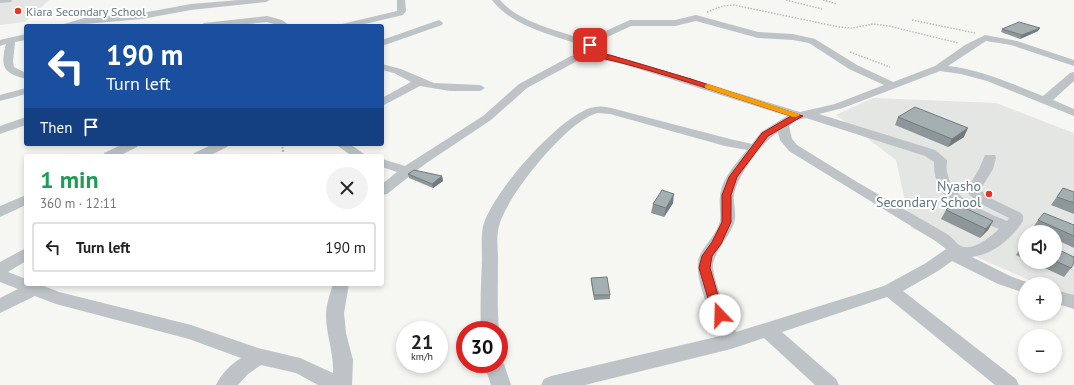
<!DOCTYPE html>
<meta charset="utf-8">
<style>
body{margin:0;font-family:"PT Sans",sans-serif;background:#f2f2f2;color:#222;height:100vh;display:flex;flex-direction:column;font-size:15px;white-space:nowrap}
*{box-sizing:border-box;margin:0}
p{font-size:13px;color:#767676}
.icon{flex:none;width:22px;height:22px;fill:none;stroke:currentColor;stroke-width:2;stroke-linecap:round;stroke-linejoin:round}
.map{position:relative;flex:1;overflow:hidden}
.side{position:absolute;left:24px;top:154px;width:360px;height:132px;display:flex;flex-direction:column;background:#fff;border-radius:4px;box-shadow:0 2px 6px #0003}
.side>*{flex:none}
.guide{position:absolute;left:24px;top:24px;width:360px;height:122px;border-radius:4px;box-shadow:0 2px 6px #0003;background:#1a4fa0;color:#fff;overflow:hidden}
.buttons{position:absolute;left:1018px;top:225px;display:grid;gap:8px}
.buttons a{display:grid;place-items:center;width:44px;height:44px;border-radius:50%;background:#fff;box-shadow:0 2px 6px #0003;font-size:20px}
.speed{position:absolute;left:396px;top:321px;display:flex;gap:8px;font-size:20px;font-weight:700;text-align:center}
.speed>*{display:grid;place-content:center;width:52px;height:52px;border-radius:50%;background:#fff;box-shadow:0 2px 6px #0003;line-height:1}
.speed small{font-size:10px;font-weight:400}
.speed .limit{border:6px solid #d22;background:#fff;color:#111}
.pin{position:absolute;display:grid;place-items:center;width:34px;height:34px;color:#fff;margin:-17px;border-radius:8px;box-shadow:0 2px 6px #0006}
.me{position:absolute;width:44px;margin:-22px;rotate:339deg;stroke-linejoin:round;filter:drop-shadow(0 0 3px #0008)}
.turn{display:flex;align-items:center;gap:14px;height:84px;padding:0 16px;font-size:18px}
.turn .icon{width:52px;height:52px;stroke-width:2.5}
.turn b{display:block;font-size:28px;line-height:34px}
.then{display:flex;align-items:center;height:38px;padding:0 16px;background:#0003;gap:8px;font-size:15px}
.round{display:grid;place-items:center;flex:none;width:42px;height:42px;border-radius:21px;background:#f2f2f2}
.summary{display:flex;align-items:center;justify-content:space-between;height:68px;padding:0 16px}
h1{font-size:24px;font-weight:700;line-height:30px;color:#1e9e55}
ul{padding:0;list-style:none}
li{display:flex;align-items:center;gap:12px;height:50px;margin:0 8px 6px;padding:0 8px;border:2px solid #e0e0e0;border-radius:4px}
li div{flex:1}
li b{display:block;font-size:15px}
li em{font-style:normal}
.map>svg:first-child{display:block}
.built{fill:#e4e6e4;fill-rule:evenodd}
.lines{fill:none;stroke-linecap:round;stroke-linejoin:round}
.path-far2{stroke:#b9bdbf;stroke-width:1.5;stroke-dasharray:1.5 1.5;stroke-linecap:butt}
.path-far1{stroke:#b9bdbf;stroke-width:2;stroke-dasharray:1.5 1.5;stroke-linecap:butt}
.path{stroke:#b9bdbf;stroke-width:2.5;stroke-dasharray:2 2;stroke-linecap:butt}
.minor{fill:#bdc3c6;fill-rule:evenodd}
.wall{fill:#8d9699}
.shaded-wall{fill:#737a7d}
.building{fill:#a4afb2;stroke:#737a7d}
.route{fill:#e33626;stroke:#942319}
.slow{fill:#f59e0b}
.poi-dot{fill:#e33626;stroke:#fff;stroke-width:1.5}
.labels{text-anchor:middle;dominant-baseline:central;stroke-width:4;stroke-linejoin:round;paint-order:stroke}
.far-poi-label{font-size:12px;fill:#61767e;stroke:#fff;text-anchor:start}
.poi-label{font-size:14px;fill:#61767e;stroke:#fff;text-anchor:end}
</style>
<div class="map">
<svg width="1074" height="385" viewBox="0 0 1074 385">
<rect width="100%" height="100%" fill="#f6f6f3"/>
<g class="built">
<polygon points="0,0 49,0 25,22 0,25"/>
<path d="M873 98 996 103 1074 133V300L1055 292V284H1038L911 228 896 160 836 115ZM1025 232H1055V262H1025Z"/>
</g>
<g class="lines">
<g class="path-far2">
<polyline points="786,0 822,9"/>
<polyline points="823,0 837,4"/>
<polyline points="707,12 723,6 734,5 839,27 852,28 873,24 889,26 958,43"/>
<polyline points="912,20 975,33"/>
<polyline points="850,52 890,67"/>
</g>
<polyline class="path-far1" points="282,144 283,151"/>
<polyline class="path" points="283,150 283,156"/>
<g class="minor">
<polygon points="0,0 12,0 11,2 0,3"/>
<polygon points="239,0 270,0 266,2 191,10 142,19 85,24 77,26 63,26 64,24 84,18 142,13 191,4"/>
<polygon points="397,0 405,0 406,11 403,15 356,26 341,26 342,24 397,11"/>
<path d="M492 0H500C521 24 559 30 588 41L590 38 630 20H675L696 15 758 32 793 34 815 39 857 65 893 82 935 66 965 45 985 35 1017 41 1074 60V66L1011 45 986 41 948 66C982 70 1012 84 1043 96L1070 73 1074 72V81L1053 100 1074 109V116L987 81 961 74 940 71 843 108 819 114 935 150 947 160C947 164 946 168 947 172 952 200 984 211 1007 221L1009 218 977 202 966 191 979 169 985 155H995L996 158 993 169 980 190 992 199 1021 213 1023 216V221C1012 239 993 254 972 257L1010 276 1032 284H1025V293L998 284 952 261 938 271 903 291 1016 379 1019 385H995L887 297 782 332 836 379 839 385H815L764 338 731 349 585 385H541L544 379 551 376 720 336C712 317 691 274 700 255 705 244 717 234 720 221 721 214 719 205 720 197 721 179 736 164 747 150L725 146 610 114C606 114 602 113 598 113 568 119 506 197 499 226 496 237 498 249 498 260 498 283 497 306 499 330H481C480 306 481 283 482 260 482 249 481 237 483 226 493 192 556 120 590 108 597 106 604 106 611 108L730 139 752 144 761 132 787 116 626 65 595 58H586L579 60 527 88 491 120 425 164 387 194 382 195V184L397 172 382 167V159L405 166 483 116 519 84 571 56 589 52 586 47C555 35 513 28 492 0ZM696 21 758 38 793 40 809 43 849 69 884 85 835 104 800 112 633 61 599 53 595 45 597 42 631 26H675ZM806 118 925 156 934 162C933 201 967 215 999 229 990 237 972 253 959 245 955 242 952 237 947 234L857 182 797 145 792 139 789 126 796 120ZM778 132 780 140 789 151 937 242 946 249 926 263 884 286 736 332C727 312 717 291 713 269 711 254 730 237 734 223 737 214 733 204 734 195 737 176 762 142 778 132Z"/>
<polygon points="267,16 282,20 290,26 280,26 267,22 228,26 200,26 204,23"/>
<polygon points="439,20 443,23 442,25 382,46 382,40"/>
<path d="M26 34V40L15 42 13 61 14 67 26 73V79C3 73 0 67 6 44L0 46V40Z"/>
<polygon points="382,64 401,69 434,83 480,85 485,88 480,91 450,91 420,86 382,106 382,98 411,82 394,73 382,70"/>
<polygon points="26,88 26,94 0,101 0,95"/>
<polygon points="26,117 26,125 0,134 0,126"/>
<polygon points="123,144 139,144 137,147 119,156 103,156 104,153"/>
<polygon points="213,144 229,144 227,147 209,156 193,156 194,153"/>
<polygon points="335,144 350,144 367,156 352,156"/>
<polygon points="26,195 26,205 0,217 0,206"/>
<path d="M26 248V261L8 272 26 279V284H39L59 292 191 325 258 348 300 358 333 373C334 353 326 335 326 315 326 305 330 294 333 284H349L344 313 346 333 353 360 352 385H318L296 373 261 365 248 374 238 385H216C221 374 231 364 241 358L189 339 56 304 35 296 0 313V298L18 289 0 282V262Z"/>
<polygon points="1055,290 1074,295 1074,309 1055,303"/>
<polygon points="499,358 504,364 511,385 491,385 484,364 499,364"/>
</g>
</g>
<g class="wall">
<polygon points="1002,29 1038,31 1020,39 1001,32"/>
<polygon points="898,117 964,137 948,147 895,125"/>
<polygon points="408,174 442,176 443,181 433,188 409,178"/>
<polygon points="1063,188 1074,192 1074,214 1051,205"/>
<polygon points="673,203 664,217 651,213 653,204"/>
<polygon points="946,210 993,221 988,230 980,238 941,219"/>
<polygon points="1038,220 1074,225 1074,248 1055,239 1055,232 1039,232 1032,229"/>
<polygon points="1025,242 1025,259 1016,255"/>
<polygon points="1055,248 1071,268 1064,277 1032,262 1055,262"/>
<polygon points="591,278 610,295 610,299 594,300 591,282"/>
</g>
<g class="shaded-wall">
<polygon points="1040,28 1038,31 1020,39 1022,35"/>
<polygon points="968,128 964,137 948,147 952,139"/>
<polygon points="442,176 443,181 433,188 432,184"/>
<polygon points="674,194 673,203 664,217 666,208"/>
<polygon points="993,221 988,230 980,238 986,229"/>
</g>
<g class="building">
<polygon points="1019,22 1040,28 1022,35 1002,29"/>
<polygon points="915,107 968,128 952,139 898,117"/>
<polygon points="414,170 442,176 432,184 408,174"/>
<polygon points="1063,188 1074,192 1074,203 1057,197"/>
<polygon points="662,190 674,194 666,208 653,204"/>
<polygon points="954,203 993,221 986,229 946,210"/>
<polygon points="1044,213 1074,225 1074,236 1038,220"/>
<polygon points="1025,242 1025,247 1022,246"/>
<polygon points="1055,248 1074,257 1074,263 1071,268 1055,261"/>
<polygon points="607,277 610,295 594,295 591,278"/>
</g>
<path class="route" d="M587 44H592L597 53 610 55 691 79 803 116 768 136 737 177 731 195V222L721 244 712 256 710 268 720 302 725 315 724 318 720 320 716 318 709 302 699 268 702 256 712 242 722 222V195L729 177 762 133 791 116C726 95 660 71 593 56L586 45Z"/>
<polygon class="slow" points="708,84 799,114 800,115 796,117 793,117 705,88 705,85"/>
<g class="poi-dot">
<circle cx="18" cy="11" r="4"/>
<circle cx="989" cy="194" r="4"/>
</g>
<g class="labels">
<g class="far-poi-label">
<text x="26" y="11">Kiara Secondary School</text>
</g>
<g class="poi-label">
<text x="981" y="186">Nyasho<tspan x="981" dy="16">Secondary School</tspan></text>
</g>
</g>
</svg>
<div class="buttons">
<a><svg class="icon" aria-label="sound" viewBox="0 0 24 24"><path d="M4 9h4l5-4v14l-5-4H4zM17 9q2 3 0 6"/></svg></a>
<a>+</a>
<a>−</a>
</div>
<div class="speed"><div>21<small>km/h</small></div><div class="limit">30</div></div>
<div class="pin" style="left:590px;top:45px;background:#d93025"><svg class="icon" aria-label="arrive" viewBox="0 0 24 24"><path d="M6 21V4h12l-3 4 3 4H6"/></svg></div>
<svg class="me" style="left:720px;top:315px" viewBox="-20 -20 40 40"><circle r="19" fill="#fff"/><path d="M0-13L10 11 0 6-10 11z" fill="#e33626"/></svg>
<div class="guide">
<div class="turn"><svg class="icon" aria-label="left" viewBox="0 0 24 24"><path d="M17 20v-9H6M10 6l-5 5 5 5"/></svg><div><b>190 m</b>Turn left</div></div>
<div class="then">Then<svg class="icon" aria-label="arrive" viewBox="0 0 24 24"><path d="M6 21V4h12l-3 4 3 4H6"/></svg></div>
</div>
<section class="side">
<div class="summary"><div><h1>1 min</h1><p>360 m · 12:11</p></div><a class="round"><svg class="icon" aria-label="close" viewBox="0 0 24 24"><path d="M6 6l12 12M18 6L6 18"/></svg></a></div>
<ul>
<li><svg class="icon" aria-label="left" viewBox="0 0 24 24"><path d="M17 20v-9H6M10 6l-5 5 5 5"/></svg><div><b>Turn left</b></div><em>190 m</em></li>
</ul>
</section>
</div>
